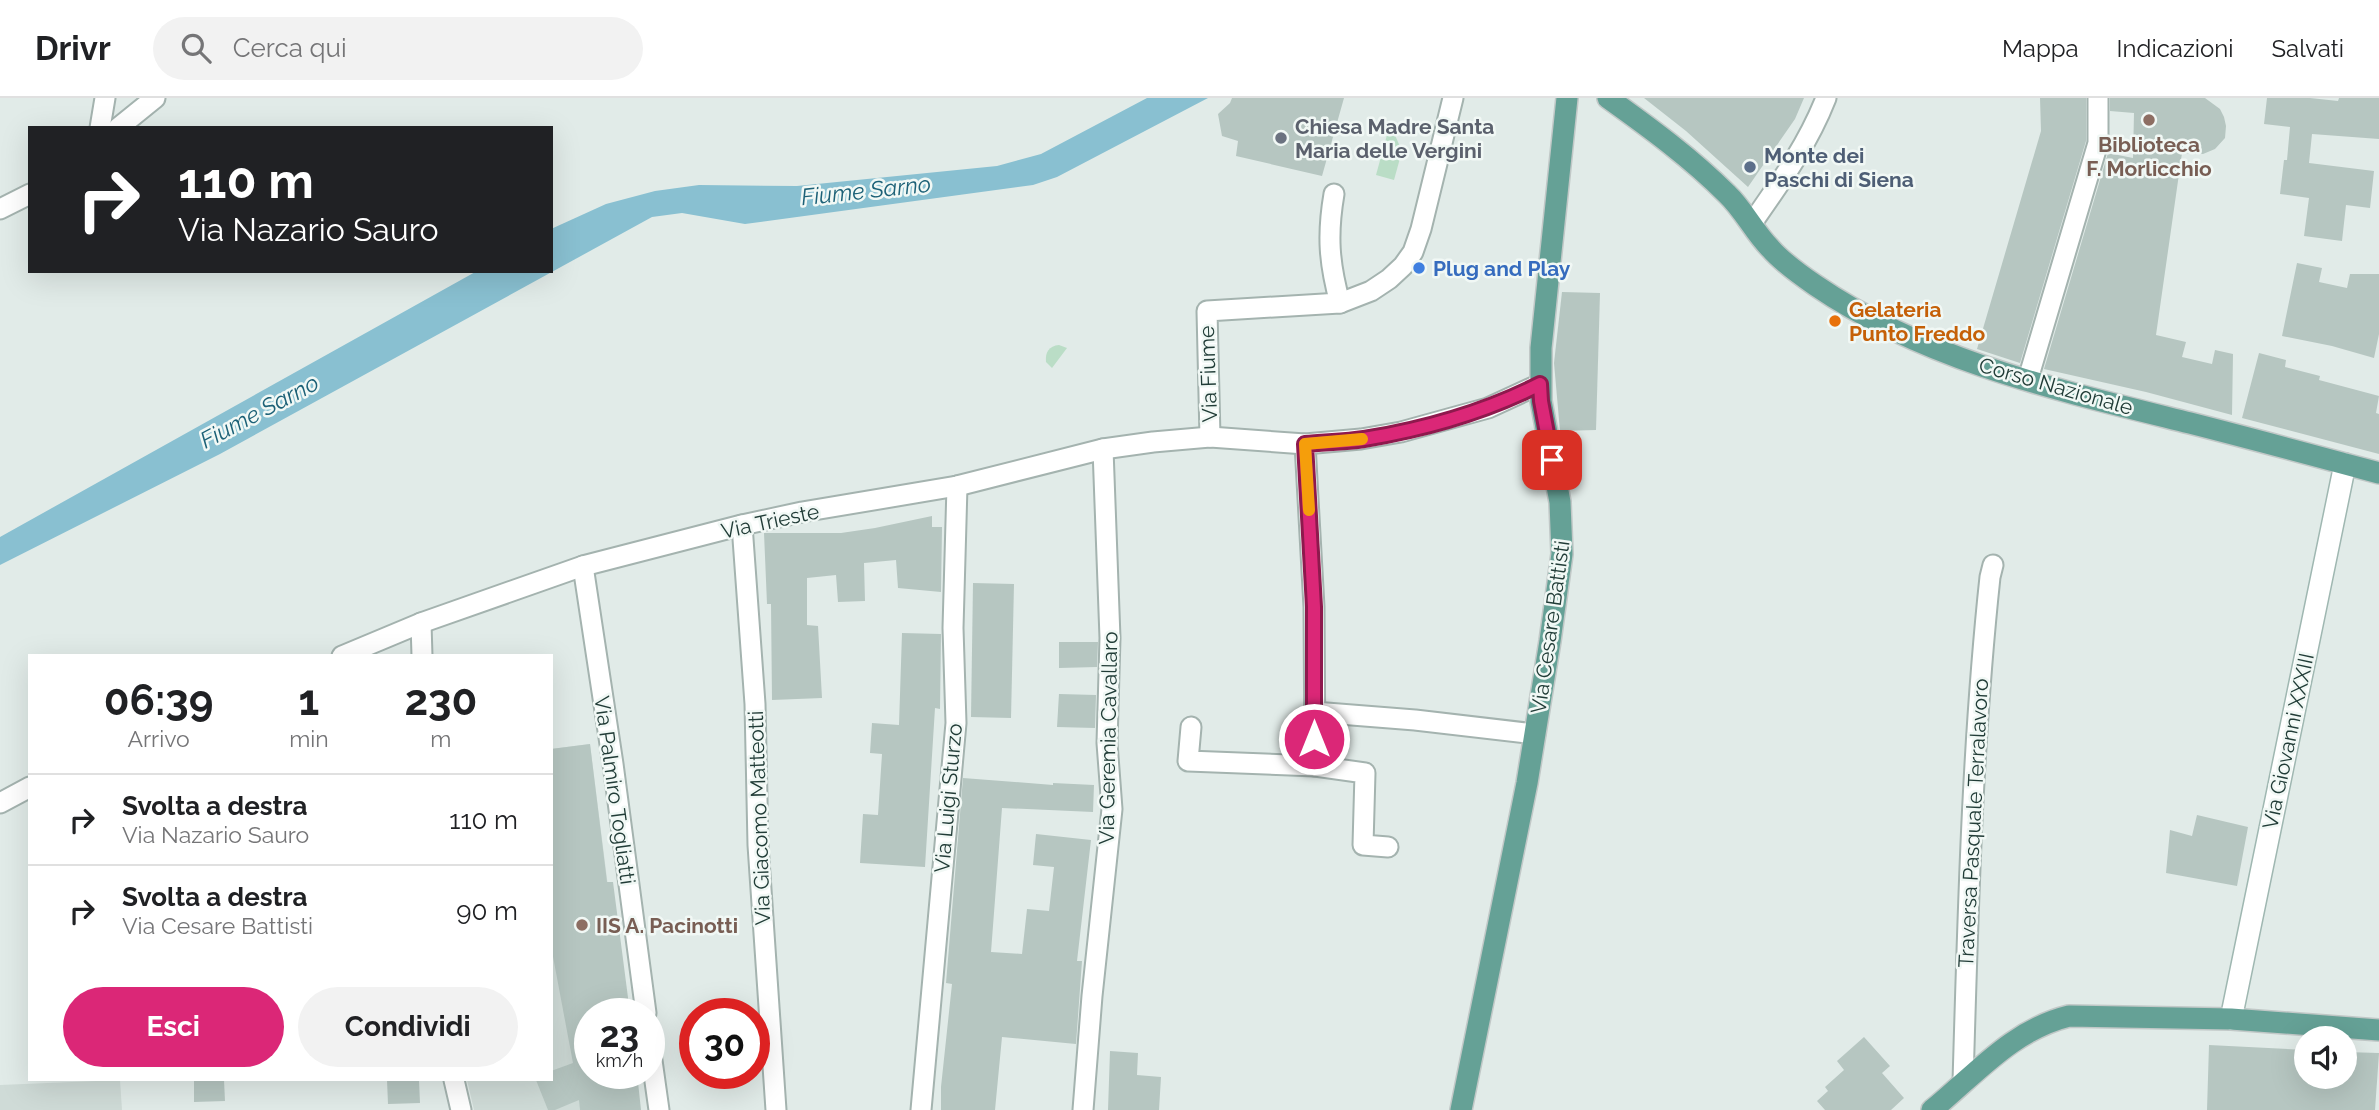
<!DOCTYPE html>
<html lang="it">
<style>
body{margin:0;font-family:Raleway,sans-serif;background:#f2f2f2;color:#202124;height:100vh;display:flex;flex-direction:column;font-size:26px;white-space:nowrap}
*{box-sizing:border-box;margin:0}
p{font-size:23px;color:#757577}
.icon{flex:none;width:38px;height:38px;fill:none;stroke:currentColor;stroke-width:2;stroke-linecap:round;stroke-linejoin:round}
.map{position:relative;flex:1;overflow:hidden}
.drawer{position:absolute;left:28px;top:556px;width:525px;height:427px;display:flex;flex-direction:column;background:#fff;border-radius:0px;box-shadow:0 7px 28px #0002}
.drawer>*{flex:none}
.banner{position:absolute;left:28px;top:28px;width:525px;height:147px;border-radius:0px;box-shadow:0 7px 28px #0002;background:#202124;color:#fff;overflow:hidden}
.fabs{position:absolute;left:2294px;top:928px;display:grid;gap:14px}
.fabs a{display:grid;place-items:center;width:63px;height:63px;border-radius:50%;background:#fff;box-shadow:0 7px 28px #0002;font-size:35px}
.speed{position:absolute;left:574px;top:900px;display:flex;gap:14px;font-size:35px;font-weight:700;text-align:center}
.speed>*{display:grid;place-content:center;width:91px;height:91px;border-radius:50%;background:#fff;box-shadow:0 7px 28px #0002;line-height:1}
.speed small{font-size:18px;font-weight:400}
.speed .limit{border:10px solid #d22;background:#fff;color:#111}
.pin{position:absolute;display:grid;place-items:center;width:60px;height:60px;color:#fff;margin:-30px;border-radius:14px;box-shadow:0 4px 10px #0006}
.me{position:absolute;width:77px;margin:-38px;rotate:0deg;stroke-linejoin:round;filter:drop-shadow(0 0 5px #0008)}
.turn{display:flex;align-items:center;gap:24px;height:147px;padding:0 35px;font-size:32px}
.turn .icon{width:91px;height:91px;stroke-width:2.5}
.turn b{display:block;font-size:49px;line-height:60px}
.eta{display:flex;justify-content:space-evenly;align-items:center;height:119px;text-align:center}
.eta b{font-size:42px;font-weight:700;line-height:49px}
.primary-button{display:flex;gap:14px;margin-top:auto;padding:14px 35px}
.primary-button a{flex:1;height:80px;border-radius:42px;background:#db2777;color:#fff;font-size:28px;font-weight:700;line-height:80px;text-align:center}
.primary-button a+a{background:#f2f2f2;color:#202124}
ul{padding:0;list-style:none}
li{display:flex;align-items:center;gap:21px;height:91px;padding:0 35px;border-top:2px solid #e0e0e0}
li div{flex:1}
li b{display:block;font-size:26px}
li em{font-style:normal}
header{display:flex;align-items:center;gap:42px;box-sizing:border-box;height:98px;padding:0 35px;background:#fff;border-bottom:2px solid #e0e0e0}
header strong{font-size:33px}
nav{display:flex;gap:38px;margin-inline-start:auto;font-size:24px}
.search{width:490px;height:63px;background:#f2f2f2;display:flex;align-items:center;gap:18px;box-sizing:border-box;padding:0 24px;border-radius:38px;color:#757577;font-size:26px}
.map>svg:first-child{display:block}
.built{fill:#cfdbd7}
.green{fill:#baddc6}
.water{fill:#89c0d1}
.building{fill:#b6c6c1}
.lines{fill:none;stroke-linecap:round;stroke-linejoin:round}
.minor-casing{stroke:#a4b3af;stroke-width:23}
.secondary-casing{stroke:#9fb7b1;stroke-width:24}
.primary-casing{stroke:#c1c8c7;stroke-width:24}
.minor{stroke:#fff;stroke-width:19}
.secondary{stroke:#fff;stroke-width:21}
.primary{stroke:#65a196;stroke-width:21}
.route-casing{stroke:#8e194d;stroke-width:18}
.route{stroke:#db2777;stroke-width:12}
.slow{stroke:#f59e0b;stroke-width:12}
.education-dot{fill:#8d6e63;stroke:#f1f8f5;stroke-width:2.5}
.worship-dot{fill:#6b7280;stroke:#f1f8f5;stroke-width:2.5}
.service-dot{fill:#5c6f8a;stroke:#f1f8f5;stroke-width:2.5}
.shop-dot{fill:#3f7fe0;stroke:#f1f8f5;stroke-width:2.5}
.food-dot{fill:#e8710a;stroke:#f1f8f5;stroke-width:2.5}
.labels{text-anchor:middle;dominant-baseline:central;stroke-width:5;stroke-linejoin:round;paint-order:stroke}
.worship-label{font-size:21px;font-weight:bold;fill:#5b616d;stroke:#f1f8f5;text-anchor:start}
.education-label{font-size:21px;font-weight:bold;fill:#785e54;stroke:#f1f8f5}
.service-label{font-size:21px;font-weight:bold;fill:#4e5e75;stroke:#f1f8f5;text-anchor:start}
.shop-label{font-size:21px;font-weight:bold;fill:#366cbe;stroke:#f1f8f5;text-anchor:start}
.food-label{font-size:21px;font-weight:bold;fill:#c56008;stroke:#f1f8f5;text-anchor:start}
.street-label{font-size:21px;fill:#213c37;stroke:#f1f8f5}
.water-label{font-size:23px;font-style:italic;fill:#1c6177;stroke:#f1f8f5}
</style>
<header>
<strong>Drivr</strong>
<div class="search"><svg class="icon" aria-label="search" viewBox="0 0 24 24"><circle cx="10" cy="10" r="6"/><path d="M15 15l6 6"/></svg>Cerca qui</div>
<nav><a>Mappa</a><a>Indicazioni</a><a>Salvati</a></nav>
</header>
<div class="map">
<svg width="2379" height="1012" viewBox="0 0 2379 1012">
<rect width="100%" height="100%" fill="#e1ebe8"/>
<g class="built">
<polygon points="590,646 624,915 590,915 590,975 634,975 640,1012 474,1012 467,982 551,982 551,651"/>
<polygon points="120,982 122,1012 0,1012 0,987"/>
</g>
<g class="green">
<polygon points="1390,26 1402,53 1394,82 1376,77"/>
<path d="M1059 247 1067 250 1052 270 1046 264C1045 254 1049 248 1059 247Z"/>
</g>
<polygon class="water" points="1147,0 1208,0 1057,79 1033,87 745,126 682,115 652,119 220,356 0,467 0,439 477,173 551,173 551,131 606,106 655,93 699,87 797,88 997,68 1041,56"/>
<g class="building">
<polygon points="1232,0 1344,0 1322,78 1236,58 1238,43 1222,38 1218,16 1230,5"/>
<polygon points="1644,0 1804,0 1795,21 1748,89 1686,33"/>
<polygon points="2040,0 2086,0 2086,43 2020,265 1977,251 2041,33"/>
<polygon points="2110,0 2205,0 2220,11 2224,19 2226,28 2225,40 2215,51 2203,56 2182,55 2156,237 2186,244 2182,259 2212,266 2215,252 2233,256 2232,317 2146,294 2044,271 2108,55 2133,60 2134,15 2110,13"/>
<polygon points="2267,0 2310,0 2338,3 2339,0 2379,0 2379,41 2312,36 2309,65 2374,73 2370,110 2346,107 2342,143 2304,138 2309,100 2280,96 2284,62 2287,62 2290,29 2264,26"/>
<polygon points="2297,165 2322,170 2319,184 2347,190 2350,176 2379,176 2379,236 2374,260 2332,248 2282,238"/>
<polygon points="1562,194 1600,195 1596,332 1560,333 1554,265"/>
<polygon points="2259,255 2286,262 2285,269 2320,278 2319,282 2379,298 2376,315 2379,316 2379,356 2242,320"/>
<polygon points="932,418 932,429 942,429 941,494 898,490 896,462 864,465 865,503 838,504 836,477 807,480 807,527 818,528 822,600 772,602 771,506 767,506 764,435 841,435 875,430"/>
<polygon points="973,485 1014,486 1011,620 971,619"/>
<polygon points="902,535 941,536 940,611 935,610 925,769 860,765 863,716 878,717 882,656 870,655 872,625 899,627"/>
<polygon points="1059,544 1098,544 1097,569 1059,570"/>
<polygon points="1059,596 1096,597 1095,630 1057,629"/>
<polygon points="590,646 607,784 613,784 630,915 590,915 590,975 637,975 641,1012 580,1012 579,1002 555,1012 548,1012 536,982 551,982 551,973 573,965 551,848 551,651"/>
<polygon points="963,680 1053,687 1053,685 1094,687 1093,714 1002,710 991,854 1022,856 1027,811 1049,813 1054,769 1033,767 1036,736 1091,742 1077,863 1082,863 1076,946 1002,939 995,1012 941,1012 941,989 952,886 946,885"/>
<polygon points="2197,717 2248,729 2237,788 2166,775 2170,732 2192,738"/>
<polygon points="1864,939 1890,968 1882,975 1904,1000 1891,1012 1825,1012 1817,1003 1828,993 1825,989 1844,972 1837,963"/>
<polygon points="2209,947 2306,952 2306,978 2345,978 2345,954 2379,955 2375,1012 2207,1012"/>
<polygon points="1110,953 1138,955 1137,977 1161,979 1159,1012 1108,1012"/>
<polygon points="194,982 224,982 225,1003 194,1004"/>
<polygon points="387,982 419,982 420,1005 388,1006"/>
</g>
<g class="lines">
<defs>
<g id="minor">
<polyline points="100,30 105,0"/>
<polyline points="118,30 155,0"/>
<path d="M1334 96C1327 137 1329 165 1340 205"/>
<polyline points="0,111 30,96"/>
<path d="M1752 125C1780 85 1808 46 1826 0"/>
<polyline points="2028,281 2098,45 2098,0"/>
<polyline points="1210,339 1207,213 1340,205 1371,193 1389,181 1403,168 1413,154 1421,131 1453,0"/>
<polyline points="742,427 755,606 758,747 776,1012"/>
<polyline points="583,468 613,666 646,915"/>
<polyline points="421,525 422,558"/>
<polyline points="342,558 421,525 583,468 742,427 802,414 957,388 1103,351 1153,344 1210,339 1305,346 1361,341 1401,334 1488,310 1540,286"/>
<polyline points="1314,614 1415,622 1535,636"/>
<polyline points="1191,629 1188,663 1315,668 1314,509 1305,346"/>
<polyline points="1315,668 1365,675 1363,747 1388,749"/>
<polyline points="0,705 30,689"/>
<polyline points="649,941 659,1012"/>
<polyline points="454,982 461,1012"/>
<path d="M1963 984C1968 815 1972 647 1990 479L1993 467"/>
<polyline points="921,1012 956,625 953,530 957,388"/>
<polyline points="1083,1012 1092,898 1112,711 1107,645 1110,540 1103,351"/>
</g>
<polyline id="secondary" points="2231,921 2345,366"/>
<g id="primary">
<path d="M1608 0C1650 30 1691 60 1727 96 1744 112 1754 134 1770 150 1782 164 1799 176 1815 187 1926 263 2061 293 2190 325 2253 341 2316 358 2379 375"/>
<polyline points="1461,1012 1527,685 1550,543 1562,456 1560,404 1541,303 1541,250 1567,0"/>
<path d="M1932 1012C1976 976 2012 932 2069 918L2231 921 2379 932"/>
</g>
</defs>
<use href="#minor" class="minor-casing"/>
<use href="#secondary" class="secondary-casing"/>
<use href="#primary" class="primary-casing"/>
<use href="#minor" class="minor"/>
<use href="#secondary" class="secondary"/>
<use href="#primary" class="primary"/>
</g>
<g class="lines">
<defs>
<path id="route" d="M1314 641V509L1305 346C1324 344 1345 344 1364 341 1425 331 1485 314 1540 286L1541 303 1552 362"/>
</defs>
<use href="#route" class="route-casing"/>
<use href="#route" class="route"/>
<polyline class="slow" points="1309,412 1305,346 1362,341"/>
</g>
<g class="education-dot">
<circle cx="2149" cy="22" r="7"/>
<circle cx="582" cy="827" r="7"/>
</g>
<circle class="worship-dot" cx="1281" cy="40" r="7"/>
<circle class="service-dot" cx="1750" cy="69" r="7"/>
<circle class="shop-dot" cx="1419" cy="170" r="7"/>
<circle class="food-dot" cx="1835" cy="223" r="7"/>
<g class="labels">
<g class="worship-label">
<text x="1295" y="28">Chiesa Madre Santa<tspan x="1295" dy="24">Maria delle Vergini</tspan></text>
</g>
<g class="education-label">
<text x="2149" y="46">Biblioteca<tspan x="2149" dy="24">F. Morlicchio</tspan></text>
<text x="596" y="827" text-anchor="start">IIS A. Pacinotti</text>
</g>
<g class="service-label">
<text x="1764" y="57">Monte dei<tspan x="1764" dy="24">Paschi di Siena</tspan></text>
</g>
<g class="shop-label">
<text x="1433" y="170">Plug and Play</text>
</g>
<g class="food-label">
<text x="1849" y="211">Gelateria<tspan x="1849" dy="24">Punto Freddo</tspan></text>
</g>
<g class="street-label">
<text transform="translate(1208 276) rotate(-92)">Via Fiume</text>
<text transform="translate(2056 288) rotate(16)">Corso Nazionale</text>
<text transform="translate(770 423) rotate(-12)">Via Trieste</text>
<text transform="translate(1550 529) rotate(-82)">Via Cesare Battisti</text>
<text transform="translate(1108 640) rotate(-89)">Via Geremia Cavallaro</text>
<text transform="translate(2288 643) rotate(-78)">Via Giovanni XXXIII</text>
<text transform="translate(615 692) rotate(82)">Via Palmiro Togliatti</text>
<text transform="translate(948 700) rotate(-85)">Via Luigi Sturzo</text>
<text transform="translate(759 720) rotate(-92)">Via Giacomo Matteotti</text>
<text transform="translate(1973 725) rotate(-87)">Traversa Pasquale Terralavoro</text>
</g>
<g class="water-label">
<text transform="translate(866 92) rotate(-6)">Fiume Sarno</text>
<text transform="translate(259 313) rotate(-28)">Fiume Sarno</text>
</g>
</g>
</svg>
<div class="fabs">
<a><svg class="icon" aria-label="sound" viewBox="0 0 24 24"><path d="M4 9h4l5-4v14l-5-4H4zM17 9q2 3 0 6"/></svg></a>
</div>
<div class="speed"><div>23<small>km/h</small></div><div class="limit">30</div></div>
<div class="pin" style="left:1552px;top:362px;background:#d93025"><svg class="icon" aria-label="arrive" viewBox="0 0 24 24"><path d="M6 21V4h12l-3 4 3 4H6"/></svg></div>
<svg class="me" style="left:1314px;top:641px" viewBox="-20 -20 40 40"><circle r="17" fill="#db2777" stroke="#fff" stroke-width="3"/><path d="M0-11L8 9 0 5-8 9z" fill="#fff"/></svg>
<div class="banner">
<div class="turn"><svg class="icon" aria-label="right" viewBox="0 0 24 24"><path d="M7 20v-9h11M14 6l5 5-5 5"/></svg><div><b>110 m</b>Via Nazario Sauro</div></div>
</div>
<section class="drawer">
<div class="eta">
<div><b>06:39</b><p>Arrivo</p></div>
<div><b>1</b><p>min</p></div>
<div><b>230</b><p>m</p></div>
</div>
<ul>
<li><svg class="icon" aria-label="right" viewBox="0 0 24 24"><path d="M7 20v-9h11M14 6l5 5-5 5"/></svg><div><b>Svolta a destra</b><p>Via Nazario Sauro</p></div><em>110 m</em></li>
<li><svg class="icon" aria-label="right" viewBox="0 0 24 24"><path d="M7 20v-9h11M14 6l5 5-5 5"/></svg><div><b>Svolta a destra</b><p>Via Cesare Battisti</p></div><em>90 m</em></li>
</ul>
<div class="primary-button"><a>Esci</a><a>Condividi</a></div>
</section>
</div>
